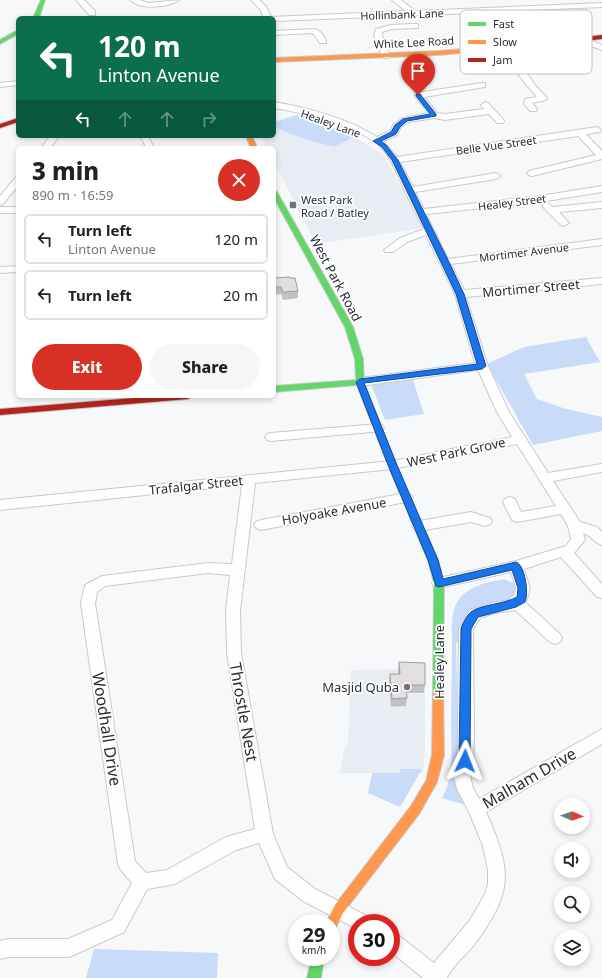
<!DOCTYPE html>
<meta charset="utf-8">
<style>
body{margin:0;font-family:"Noto Sans",sans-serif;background:#f6f6f6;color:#222;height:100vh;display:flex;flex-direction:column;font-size:15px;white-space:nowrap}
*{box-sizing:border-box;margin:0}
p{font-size:13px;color:#767676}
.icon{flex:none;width:22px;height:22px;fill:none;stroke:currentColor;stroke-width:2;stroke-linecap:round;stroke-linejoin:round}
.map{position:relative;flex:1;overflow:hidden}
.drawer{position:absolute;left:16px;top:146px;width:260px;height:252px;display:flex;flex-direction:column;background:#fff;border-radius:6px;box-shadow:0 2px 6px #0003}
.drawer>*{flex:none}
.guide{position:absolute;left:16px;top:16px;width:260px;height:122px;border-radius:6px;box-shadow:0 2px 6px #0003;background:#0b6e4f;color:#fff;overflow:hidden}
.needle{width:26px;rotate:92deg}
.buttons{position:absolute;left:554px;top:798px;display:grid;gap:8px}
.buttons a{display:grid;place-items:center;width:36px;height:36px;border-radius:50%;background:#fff;box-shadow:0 2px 6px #0003;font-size:20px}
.speed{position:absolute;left:288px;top:914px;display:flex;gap:8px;font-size:20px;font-weight:700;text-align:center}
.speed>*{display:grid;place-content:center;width:52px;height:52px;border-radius:50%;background:#fff;box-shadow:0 2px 6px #0003;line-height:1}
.speed small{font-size:10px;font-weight:400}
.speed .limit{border:6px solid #d22;background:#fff;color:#111}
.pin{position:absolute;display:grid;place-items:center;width:34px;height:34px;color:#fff;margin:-41px -17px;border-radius:50% 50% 50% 0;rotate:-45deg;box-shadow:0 0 4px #0007}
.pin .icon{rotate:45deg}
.me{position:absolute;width:44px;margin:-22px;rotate:2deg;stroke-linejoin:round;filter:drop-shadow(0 0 3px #0008)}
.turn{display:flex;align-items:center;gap:14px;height:84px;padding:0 16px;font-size:18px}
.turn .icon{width:52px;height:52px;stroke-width:2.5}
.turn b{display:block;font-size:28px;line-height:34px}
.lanes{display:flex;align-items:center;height:38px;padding:0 16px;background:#0003;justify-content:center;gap:20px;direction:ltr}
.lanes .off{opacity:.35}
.round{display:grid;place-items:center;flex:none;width:42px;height:42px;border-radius:21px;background:#f6f6f6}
.headline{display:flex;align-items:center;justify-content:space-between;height:68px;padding:0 16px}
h1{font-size:24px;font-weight:800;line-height:30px}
.action{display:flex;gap:8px;margin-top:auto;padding:8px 16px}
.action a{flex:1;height:46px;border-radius:24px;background:#d93025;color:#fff;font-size:16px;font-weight:800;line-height:46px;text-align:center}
.action a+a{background:#f6f6f6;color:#222}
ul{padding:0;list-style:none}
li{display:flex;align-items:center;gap:12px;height:50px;margin:0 8px 6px;padding:0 8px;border:2px solid #e0e0e0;border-radius:6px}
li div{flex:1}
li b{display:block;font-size:15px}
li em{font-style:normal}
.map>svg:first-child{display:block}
.built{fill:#e8ecf3}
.green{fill:#c8dcfa}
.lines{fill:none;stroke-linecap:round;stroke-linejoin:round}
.street-casing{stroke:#c7cacd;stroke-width:2}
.fast-casing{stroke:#c7cacd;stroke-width:2}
.slow-casing{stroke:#c7cacd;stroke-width:2}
.jam-casing{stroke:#c7cacd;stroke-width:2}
.street{fill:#fefefe;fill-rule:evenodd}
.fast{fill:#63d668;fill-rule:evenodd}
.slow{fill:#ff974d;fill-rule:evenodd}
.jam{fill:#b3261e;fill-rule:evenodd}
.wall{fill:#c3c0c1}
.building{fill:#e3dfe0;stroke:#9f9c9d}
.route{fill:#1a73e8;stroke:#114b97}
.poi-dot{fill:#717479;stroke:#fff;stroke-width:1.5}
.labels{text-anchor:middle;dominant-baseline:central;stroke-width:3.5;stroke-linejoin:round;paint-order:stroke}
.far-street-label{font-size:11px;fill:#292d34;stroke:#fff}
.far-poi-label{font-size:11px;fill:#292d34;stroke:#fff;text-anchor:start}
.street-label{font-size:13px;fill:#292d34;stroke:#fff}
.poi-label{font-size:13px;fill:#292d34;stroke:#fff;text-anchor:end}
.near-street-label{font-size:16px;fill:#292d34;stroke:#fff}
.key{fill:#fff;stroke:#bfc0c2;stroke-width:1}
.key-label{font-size:11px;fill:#292d34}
</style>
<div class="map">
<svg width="602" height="978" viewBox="0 0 602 978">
<rect width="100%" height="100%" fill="#f7f8fa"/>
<g class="built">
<polygon points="274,127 304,139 334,147 354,137 383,154 423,228 316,244 274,162 274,148 267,148 261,136 274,136"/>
<polygon points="398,669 399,683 390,683 392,708 407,706 406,694 425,694 425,748 423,773 340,773 345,746 348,744 351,670"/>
</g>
<g class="green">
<polygon points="296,115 318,121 354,137 334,147 304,139 274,127 274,122"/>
<polygon points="586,337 600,362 524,374 537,399 566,409 602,417 602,431 533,445 487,364 524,347"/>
<polygon points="412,377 424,414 385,420 371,384"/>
<path d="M504 579 515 584 516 594 510 601 482 607 456 644 458 722 462 728 469 806 442 798C455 775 451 752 451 727 451 700 452 672 452 645 452 630 450 609 460 598 471 585 489 582 504 579Z"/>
<polygon points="400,769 422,769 400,807 368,793 372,773 400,773"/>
<polygon points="94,949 218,953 217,978 86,978"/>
</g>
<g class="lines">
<defs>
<g id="street">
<polygon points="76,0 84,0 95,11 95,15 89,15"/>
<path d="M130 0H139L149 3 179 0C168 8 140 10 130 0Z"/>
<polygon points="251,0 259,0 266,6 271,17 406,11 392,0 401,0 415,11 602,3 602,7 528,10 536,26 532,28 528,26 521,11 274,21 274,18 264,18 260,9"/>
<polygon points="415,24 418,24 418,28 391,29 382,32 382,35 390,56 389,58 383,58 374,35 376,29 390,25"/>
<path d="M315 29C320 30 327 39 326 43H320L313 33 274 35V31Z"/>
<polygon points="580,38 586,38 602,45 602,50 580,42"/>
<polygon points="562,40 568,40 583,56 583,60 577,60 562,44"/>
<polygon points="502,46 508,46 535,85 547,98 546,100 532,103 537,109 536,111 530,111 524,104 525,99 537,97 524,82 501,48"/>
<polygon points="18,81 18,85 0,87 0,83"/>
<path d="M482 83H485V87L424 97 437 113 445 114 484 109 481 105 485 102 488 103 503 119 504 121 503 123H497L489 114 445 120 434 118 409 122 401 127 397 135 383 141 397 157 597 127 601 130 600 132 586 134 602 151V159L532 176 529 175 527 173 529 171 596 155 578 136 400 162 413 187 496 173 501 176 496 179 415 192 424 209 540 196 602 186V192L540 202 426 214 448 259 602 239V245L451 264 464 290 602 278V284L466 297 488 366 509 412 548 473 602 464V472L553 481 580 522 597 527 602 532V545C594 543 591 535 583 533L585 540 574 553 602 584V598L597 597 561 557 524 569 530 588 526 603 560 634 562 638 560 642 555 644 550 642 515 610 494 613 480 618 473 629 474 736 473 761 470 776 473 788 479 799 602 729V744L486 812C512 871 514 891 474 945 466 955 452 966 447 978H423L391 952V932L398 935 434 963 470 920 484 896 488 884V870L483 846 469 812 457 789 454 776 457 761 458 736 459 628 470 610 493 603 508 600 514 596 516 588 511 572 439 588 434 587 432 583 434 579 439 578 516 561 566 546 571 539 568 526 561 514 517 522 512 520 503 502 505 499 510 497 515 499 521 512 556 506 517 444 392 469 255 483 240 611 241 653 273 834 287 867 315 889 369 917 372 923H357V929L303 901 275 879 259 843 236 850 175 884 147 889 124 932 76 954 69 957H9L0 959V941L9 939H68L112 920 132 883 121 870 118 864 81 603 85 585 102 576 208 563 232 564 242 485 0 510V500L392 461 512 437 497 412 478 370 360 386 356 385 354 382 356 379 360 378 475 363 455 294 426 235 407 242 393 252H385L384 250 400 238 424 229C418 217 411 204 405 191 398 177 393 160 382 148 360 126 305 113 274 108V102C309 108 347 118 377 137L390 131 394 124 403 118 428 113 414 95 415 93ZM208 573 230 575 226 611 227 653 255 829 226 837 167 870 146 873 135 861 95 603 97 592 105 586Z"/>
<polygon points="50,136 59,136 50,148 41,148"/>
<polygon points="139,136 148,136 154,148 146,148 143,141"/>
<polygon points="18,177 18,186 3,204 0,205 0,196 15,178"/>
<polygon points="602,202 602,208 559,212 569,223 564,226 561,225 542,206 547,203 553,207"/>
<rect x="0" y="207" width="18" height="6"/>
<polygon points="18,266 18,272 0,273 0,267"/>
<polygon points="378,424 382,425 384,428 382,431 271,441 267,440 265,437 267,434 271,433"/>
<polygon points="406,493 411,495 413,498 411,501 261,530 256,528 254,525 256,522 261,520"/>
<polygon points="471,512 490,518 492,521 490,524 485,526 471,522 419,531 414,529 412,526 414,523 419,521"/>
</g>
<g id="fast">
<polygon points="41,0 45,0 39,18 33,18"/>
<polygon points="18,30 18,34 0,44 0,40"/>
<polygon points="274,190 277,192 353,327 363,359 364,382 396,465 438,560 444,583 443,692 442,695 438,696 434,695 433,692 434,583 428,560 388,465 357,385 274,392 274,386 356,380 355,359 345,327 274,198"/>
<polygon points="312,957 324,957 321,978 307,978"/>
</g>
<g id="slow">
<polygon points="526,44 529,46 528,47 438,55 274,62 274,58 438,51"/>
<polygon points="246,136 252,136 257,148 251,148"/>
<polygon points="438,688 442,689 443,692 444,755 437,782 419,814 343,913 335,929 331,931 331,923 326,923 335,905 411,806 426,781 432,755 433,692 434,689"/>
</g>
<g id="jam">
<polygon points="602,35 602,39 526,48 523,46 526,44"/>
<polygon points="18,118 18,122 0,128 0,124"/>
<polygon points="158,396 192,396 188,399 0,415 0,409"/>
</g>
</defs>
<use href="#street" class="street-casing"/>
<use href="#fast" class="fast-casing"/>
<use href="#slow" class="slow-casing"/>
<use href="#jam" class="jam-casing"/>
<use href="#street" class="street"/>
<use href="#fast" class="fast"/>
<use href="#slow" class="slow"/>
<use href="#jam" class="jam"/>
</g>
<g class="wall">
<polygon points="274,278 290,278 298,291 298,298 283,300 281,294 274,295"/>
<polygon points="399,662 425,685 424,693 406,693 407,698 406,706 391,707 389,682 390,674 398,674 398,670"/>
</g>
<g class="building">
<polygon points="290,277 290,278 295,278 298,291 283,292 281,287 274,287 274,278"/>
<polygon points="399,662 425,663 425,685 406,685 407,698 392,699 390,674 400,674"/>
</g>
<path class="route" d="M416 94H420L436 114V116L407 121 400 127 396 134 381 141 386 145 398 160 449 262 464 294 486 366 482 369 364 383 397 465 438 560 443 579 516 562C525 565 529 593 525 602L516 607 478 617 471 629 470 761 469 764 465 765 461 764 459 761 461 628C463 623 467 615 471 612 479 605 505 604 517 597L518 588 512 570 439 587 436 586 428 560 388 465 356 382 360 379 477 364 456 294 392 160 382 147 373 141 391 132 395 125 403 119 430 114 416 96Z"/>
<g class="poi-dot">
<rect x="289" y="201" width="8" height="8" rx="2"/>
<circle cx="407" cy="687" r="4"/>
</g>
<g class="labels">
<g class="far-street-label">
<text transform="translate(402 14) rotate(-2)">Hollinbank Lane</text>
<text transform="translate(414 42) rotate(-3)">White Lee Road</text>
<text transform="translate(331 123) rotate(20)">Healey Lane</text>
<text transform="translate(496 145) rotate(-8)">Belle Vue Street</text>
<text transform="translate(512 202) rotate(-7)">Healey Street</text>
<text transform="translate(524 252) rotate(-7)">Mortimer Avenue</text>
</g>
<g class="far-poi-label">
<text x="301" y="199">West Park<tspan x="301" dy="13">Road / Batley</tspan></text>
</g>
<g class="street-label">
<text transform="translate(336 278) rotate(62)">West Park Road</text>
<text transform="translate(531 288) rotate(-5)">Mortimer Street</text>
<text transform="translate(456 452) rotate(-12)">West Park Grove</text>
<text transform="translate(196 485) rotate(-6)">Trafalgar Street</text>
<text transform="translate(334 511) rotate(-10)">Holyoake Avenue</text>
<text transform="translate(439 662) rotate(-90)">Healey Lane</text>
</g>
<g class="poi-label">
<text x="399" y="687">Masjid Quba</text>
</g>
<g class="near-street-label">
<text transform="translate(244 712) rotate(80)">Throstle Nest</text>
<text transform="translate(107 729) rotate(81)">Woodhall Drive</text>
<text transform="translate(529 778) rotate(-30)">Malham Drive</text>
</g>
</g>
<rect x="460" y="10" width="132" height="64" rx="6" class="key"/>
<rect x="468" y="22" width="18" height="4" fill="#63d668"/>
<rect x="468" y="40" width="18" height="4" fill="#ff974d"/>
<rect x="468" y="58" width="18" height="4" fill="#b3261e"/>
<g class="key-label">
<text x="493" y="28">Fast</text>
<text x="493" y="46">Slow</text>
<text x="493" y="64">Jam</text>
</g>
</svg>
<div class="buttons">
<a><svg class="needle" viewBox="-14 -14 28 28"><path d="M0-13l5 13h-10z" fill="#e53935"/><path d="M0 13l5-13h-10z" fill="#767676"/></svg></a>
<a><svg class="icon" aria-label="sound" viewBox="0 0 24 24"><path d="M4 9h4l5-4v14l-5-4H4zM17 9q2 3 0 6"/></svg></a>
<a><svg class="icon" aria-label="search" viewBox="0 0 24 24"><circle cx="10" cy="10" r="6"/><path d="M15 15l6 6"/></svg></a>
<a><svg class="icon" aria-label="layers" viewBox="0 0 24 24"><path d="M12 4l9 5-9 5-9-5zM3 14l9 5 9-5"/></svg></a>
</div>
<div class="speed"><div>29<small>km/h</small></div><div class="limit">30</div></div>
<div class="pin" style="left:418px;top:95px;background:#d93025"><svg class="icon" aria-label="arrive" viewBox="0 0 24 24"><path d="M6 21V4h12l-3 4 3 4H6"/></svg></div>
<svg class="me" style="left:465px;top:761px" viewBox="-20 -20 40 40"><path d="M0-17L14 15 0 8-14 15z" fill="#1a73e8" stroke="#fff" stroke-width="4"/></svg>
<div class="guide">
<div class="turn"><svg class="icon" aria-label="left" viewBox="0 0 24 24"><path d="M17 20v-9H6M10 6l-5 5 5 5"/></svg><div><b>120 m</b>Linton Avenue</div></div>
<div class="lanes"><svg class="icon" aria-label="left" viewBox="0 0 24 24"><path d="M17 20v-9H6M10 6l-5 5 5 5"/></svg><svg class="icon off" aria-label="ahead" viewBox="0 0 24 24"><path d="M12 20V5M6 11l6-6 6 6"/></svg><svg class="icon off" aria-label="ahead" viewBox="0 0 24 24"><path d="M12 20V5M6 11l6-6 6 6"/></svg><svg class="icon off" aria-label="right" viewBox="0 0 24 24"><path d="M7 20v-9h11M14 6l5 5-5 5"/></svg></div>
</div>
<section class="drawer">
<div class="headline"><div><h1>3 min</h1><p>890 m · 16:59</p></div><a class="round" style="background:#d93025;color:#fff"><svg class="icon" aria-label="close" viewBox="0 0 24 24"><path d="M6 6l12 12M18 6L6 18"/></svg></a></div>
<ul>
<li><svg class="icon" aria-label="left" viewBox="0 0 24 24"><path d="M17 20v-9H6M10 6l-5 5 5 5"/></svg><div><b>Turn left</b><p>Linton Avenue</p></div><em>120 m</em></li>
<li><svg class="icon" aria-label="left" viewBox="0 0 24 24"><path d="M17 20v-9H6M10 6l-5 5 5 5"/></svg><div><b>Turn left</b></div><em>20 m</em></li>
</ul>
<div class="action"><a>Exit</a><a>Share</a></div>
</section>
</div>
